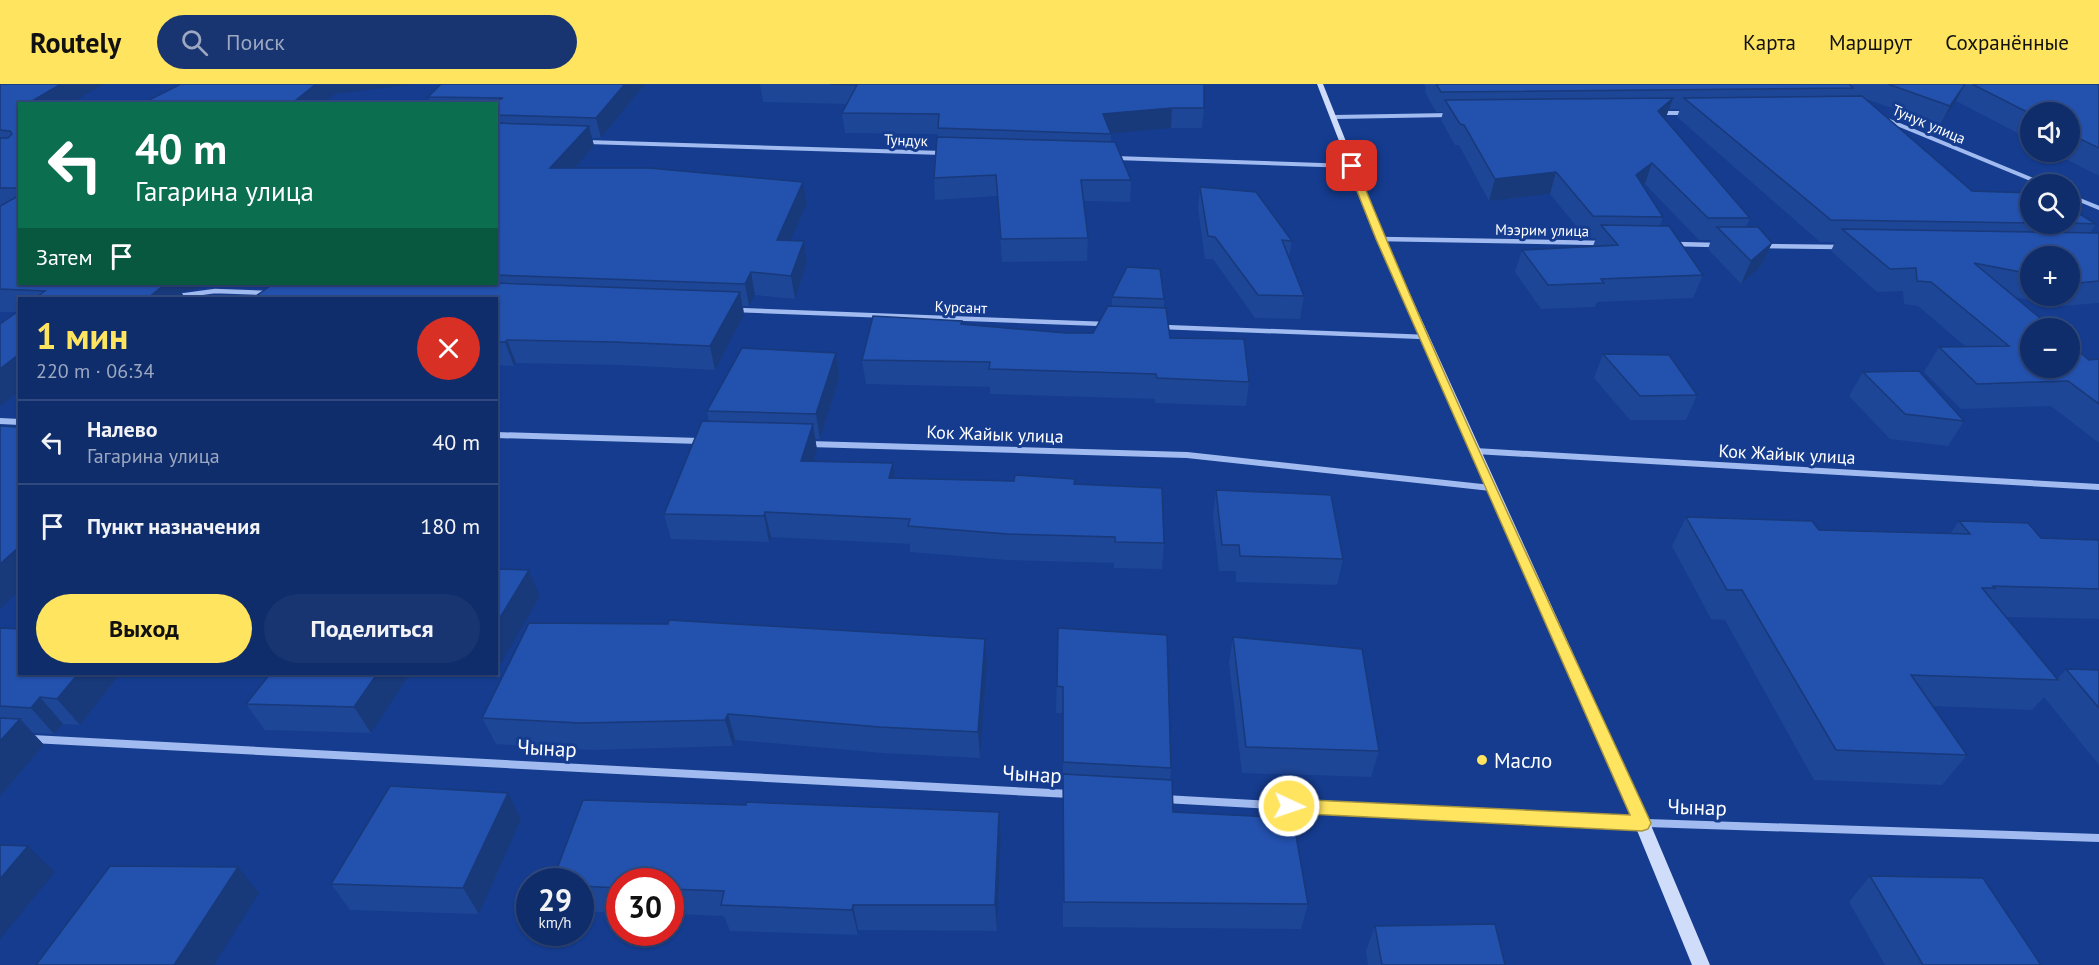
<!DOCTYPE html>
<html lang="ru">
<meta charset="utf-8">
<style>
body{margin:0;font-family:"PT Sans",sans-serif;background:#193571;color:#f1f3f6;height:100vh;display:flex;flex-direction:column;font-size:22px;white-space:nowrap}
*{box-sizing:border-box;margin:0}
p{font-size:20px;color:#9ca8c1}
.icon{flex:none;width:33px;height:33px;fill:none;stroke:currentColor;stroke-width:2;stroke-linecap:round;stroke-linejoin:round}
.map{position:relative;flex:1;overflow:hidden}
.side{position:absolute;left:18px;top:213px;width:480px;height:378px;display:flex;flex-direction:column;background:#102d6b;border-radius:0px;box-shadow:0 2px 4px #0004,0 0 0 2px #30497e}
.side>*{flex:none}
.top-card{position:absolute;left:18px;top:18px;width:480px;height:183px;border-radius:0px;box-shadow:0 2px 4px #0004,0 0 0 2px #30497e;background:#0b6e4f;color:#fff;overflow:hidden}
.buttons{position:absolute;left:2020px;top:18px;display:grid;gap:12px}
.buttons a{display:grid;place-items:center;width:60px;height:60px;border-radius:50%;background:#102d6b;box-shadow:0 2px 4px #0004,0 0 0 2px #30497e;font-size:30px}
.speed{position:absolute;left:516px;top:784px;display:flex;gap:12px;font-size:30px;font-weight:700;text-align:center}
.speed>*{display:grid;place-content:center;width:78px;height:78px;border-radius:50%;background:#102d6b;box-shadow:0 2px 4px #0004,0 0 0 2px #30497e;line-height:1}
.speed small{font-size:15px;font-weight:400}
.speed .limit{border:9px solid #d22;background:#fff;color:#111}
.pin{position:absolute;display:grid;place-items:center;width:51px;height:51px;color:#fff;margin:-26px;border-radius:12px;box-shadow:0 3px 9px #0006}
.me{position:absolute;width:66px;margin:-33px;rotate:93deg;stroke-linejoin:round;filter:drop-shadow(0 0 4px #0008)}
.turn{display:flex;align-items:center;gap:21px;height:126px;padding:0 18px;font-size:27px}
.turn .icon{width:78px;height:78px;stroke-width:2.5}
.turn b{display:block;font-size:42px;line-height:51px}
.then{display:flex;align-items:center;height:57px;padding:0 18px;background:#0003;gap:12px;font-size:22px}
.round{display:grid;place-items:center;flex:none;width:63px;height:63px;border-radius:32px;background:#193571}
.head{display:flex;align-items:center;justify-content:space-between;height:102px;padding:0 18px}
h1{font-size:36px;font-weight:600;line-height:45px;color:#ffe460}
.button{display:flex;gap:12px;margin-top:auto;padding:12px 18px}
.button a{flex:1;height:69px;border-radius:36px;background:#ffe460;color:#111;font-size:24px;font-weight:600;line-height:69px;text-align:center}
.button a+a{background:#193571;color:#f1f3f6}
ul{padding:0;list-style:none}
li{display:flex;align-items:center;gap:18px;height:84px;padding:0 18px;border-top:2px solid #30497e}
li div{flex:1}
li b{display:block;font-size:22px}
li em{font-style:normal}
header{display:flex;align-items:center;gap:36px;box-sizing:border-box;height:84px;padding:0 30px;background:#ffe460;color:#111}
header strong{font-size:28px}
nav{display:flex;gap:33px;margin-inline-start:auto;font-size:21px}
.search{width:420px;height:54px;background:#193571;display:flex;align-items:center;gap:15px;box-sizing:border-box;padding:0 21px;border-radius:33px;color:#9ca8c1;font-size:22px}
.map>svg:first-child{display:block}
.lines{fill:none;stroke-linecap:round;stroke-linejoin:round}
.street-far3{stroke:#a1bbf0;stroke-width:4}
.street-far2{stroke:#a1bbf0;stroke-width:4.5}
.street-far1{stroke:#a1bbf0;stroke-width:6}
.street{stroke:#a1bbf0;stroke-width:8}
.secondary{fill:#cfddfb;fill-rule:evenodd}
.wall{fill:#1e4696;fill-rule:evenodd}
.shaded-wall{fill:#18397a}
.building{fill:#2351ae;stroke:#18397a;stroke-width:1.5}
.route{fill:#ffe460;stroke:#a6943e;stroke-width:1.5}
.poi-dot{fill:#ffe460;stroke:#153c8f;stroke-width:2}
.labels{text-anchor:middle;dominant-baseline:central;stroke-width:6;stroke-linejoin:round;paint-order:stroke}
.far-street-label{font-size:15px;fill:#fff;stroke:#153c8f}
.street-label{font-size:18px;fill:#fff;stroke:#153c8f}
.near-street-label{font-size:21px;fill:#fff;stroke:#153c8f}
.near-poi-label{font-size:21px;fill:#fff;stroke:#153c8f;text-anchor:start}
</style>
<header>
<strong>Routely</strong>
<div class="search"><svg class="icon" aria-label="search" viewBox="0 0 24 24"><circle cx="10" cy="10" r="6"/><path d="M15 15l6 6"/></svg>Поиск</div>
<nav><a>Карта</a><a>Маршрут</a><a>Сохранённые</a></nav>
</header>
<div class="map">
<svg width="2099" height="881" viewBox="0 0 2099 881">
<rect width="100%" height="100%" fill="#153c8f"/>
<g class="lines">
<g class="street-far3">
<polyline points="1661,29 1687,29"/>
<polyline points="1334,33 1450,31"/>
<polyline points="1885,35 2043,100"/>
<polyline points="587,58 943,69"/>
<polyline points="1115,74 1351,82"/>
<polyline points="2070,112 2099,124"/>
</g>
<g class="street-far2">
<polyline points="1381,155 1602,159"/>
<polyline points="1675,160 1716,161"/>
<polyline points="1762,162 1839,163"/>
<polyline points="164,214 215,207 268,209"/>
<polyline points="737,226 1104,240"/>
<polyline points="1163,243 1425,253"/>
<polyline points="0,337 20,338"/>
</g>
<g class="street-far1">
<polyline points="0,337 20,338"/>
<polyline points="496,351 700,357"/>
<polyline points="809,360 1187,371 1491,404"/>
<polyline points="1475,367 2099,403"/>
</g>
<g class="street">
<polyline points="32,655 1070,710"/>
<polyline points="1164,715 1528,735 2099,754"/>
</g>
<polygon class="secondary" points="1317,0 1323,0 1385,155 1650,739 1710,881 1692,881 1634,739 1377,155"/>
</g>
<g class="wall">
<polygon points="0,0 20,20 20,200 204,200 198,205 181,208 185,214 20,214 20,307 0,322 0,240 16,228 0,228"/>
<polygon points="441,0 645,0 601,54 592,54 594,62 575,84 803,98 807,119 790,156 804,157 807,179 795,215 755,211 749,222 743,222 744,231 715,286 621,281 516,279 514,282 496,281 496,20 431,20 428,13"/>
<polygon points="760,0 1204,0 1204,24 1202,44 1171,44 1111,49 1111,58 1131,96 1130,118 1083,117 1088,154 1087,177 1002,178 997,112 935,116 934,94 938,50 845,49 842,29 847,20 763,18"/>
<path d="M1424 0H2099V92L2052 68H2070V28H2031V56L1956 17 1940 41 1866 15 1972 107 2031 109V140H2096L2090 149H2099V219L2063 222 2014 213 2089 276 2099 275V359L2051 322 1961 325 1924 288 1939 263H1966L1918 222 1904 220 1903 207 1877 208 1831 167 1835 158H1820L1677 33 1680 25H1669L1665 35 1750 134 1746 143 1772 159 1761 182 1741 200 1708 165 1711 156H1699L1645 100 1642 102 1663 133 1660 142 1703 191 1693 214 1597 218 1595 223 1541 225 1515 188 1522 166 1593 162 1596 154H1586L1550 110 1489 117 1459 61H1455L1441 36 1443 28H1436L1425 8 1426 4ZM2031 172H2070V212H2031Z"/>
<polygon points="1200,103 1292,157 1289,174 1304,212 1300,235 1255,234 1213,175 1205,175 1198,124"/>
<polygon points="1112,213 1164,215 1164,224 1170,254 1249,298 1246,322 1155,319 1155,315 990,310 990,303 866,300 862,276 962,237 962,240 1066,249 1093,249 1112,222"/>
<polygon points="836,269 839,294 820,355 815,355 817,366 813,377 893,379 895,395 1074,400 1164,459 1162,485 1114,484 1114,479 1008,476 910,468 910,460 771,453 769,458 671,455 664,430 709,338 707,327"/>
<polygon points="1603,270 1697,311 1686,336 1630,336 1594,294"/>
<polygon points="1863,288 1964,337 1948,362 1890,355 1849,312"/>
<polygon points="1216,406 1343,475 1337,501 1236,498 1236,487 1219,487 1213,432"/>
<polygon points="1686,433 1819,446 1950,450 1959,437 2041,454 2099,456 2099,535 2006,533 2057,595 2066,585 2099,586 2099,681 2044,613 2032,626 1933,622 1967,671 1942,701 1814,696 1725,536 1711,535 1672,462"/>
<polygon points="496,485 529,486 540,512 501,580 496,580"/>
<polygon points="0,544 20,590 120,590 80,641 63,640 54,650 33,649 44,661 0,712"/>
<polygon points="1058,544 1171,684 1170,696 1173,728 1308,820 1301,845 1063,843 1063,629 1056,629"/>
<polygon points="1233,553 1379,667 1371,693 1242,689 1229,579"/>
<polygon points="987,581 980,674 883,669 735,656 733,662 591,666 496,660 482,634"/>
<polygon points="410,590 371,649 265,646 246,620"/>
<polygon points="999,728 1001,754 997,847 858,846 858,851 730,847 724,832 670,830 670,798 620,798 620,829 580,827 580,798"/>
<polygon points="521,735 479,830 350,826 331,800"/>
<polygon points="1870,792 2041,881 1885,881 1849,818"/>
<polygon points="1375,842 1505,881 1368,881 1366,867"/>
</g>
<g class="shaded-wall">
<polygon points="61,0 103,0 70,20 27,20"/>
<polygon points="316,0 414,0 335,10 323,20 291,20"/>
<polygon points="625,0 645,0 601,54 596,34"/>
<polygon points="1965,0 1956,17 1940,41 1950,22"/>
<polygon points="1673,14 1666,33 1651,47 1658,27"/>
<polygon points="1172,24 1171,44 1106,50 1103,30"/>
<polygon points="589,42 594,62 557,105 550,84"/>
<polygon points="1652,79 1645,100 1628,113 1636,91"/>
<polygon points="1556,88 1550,110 1489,117 1495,95"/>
<polygon points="803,98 807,119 781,178 777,156"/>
<polygon points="804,157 807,179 795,215 791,192"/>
<polygon points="1772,159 1761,182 1741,200 1751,177"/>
<polygon points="751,188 755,211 749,222 745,200"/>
<polygon points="151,200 204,200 198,205 181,208 185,214 148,214"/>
<polygon points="740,208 744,231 715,286 710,262"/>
<polygon points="507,256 516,279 514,282 505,258"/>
<polygon points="836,269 839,294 820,355 816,330"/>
<polygon points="18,271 20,273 20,307 0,322 0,285"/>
<polygon points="813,340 817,366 806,402 801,377"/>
<polygon points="893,379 896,404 889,394"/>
<polygon points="765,428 771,453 769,458 764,432"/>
<polygon points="20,462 20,506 0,525 0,480"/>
<polygon points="529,486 540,512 501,580 496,571 496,540"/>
<polygon points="985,555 987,581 980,674 978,648"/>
<polygon points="78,590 120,590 80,641 57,615"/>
<polygon points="377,590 410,590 371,649 354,623"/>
<polygon points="40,613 63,640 54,650 31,624"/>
<polygon points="728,630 735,656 733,662 725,636"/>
<polygon points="20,635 44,661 0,712 0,657"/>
<polygon points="508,709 521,735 479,830 463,804"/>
<polygon points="999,728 1001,754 997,847 995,821"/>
<polygon points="28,762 55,788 0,855 0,795"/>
<polygon points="238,783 259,809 214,881 174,881"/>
<polygon points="853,821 858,846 858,851 852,826"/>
</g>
<g class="building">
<polygon points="0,0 61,0 27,20 20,20 20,24 17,25 20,29 20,104 0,104 0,54 8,54 12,50 10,47 0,46"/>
<polygon points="181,0 316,0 291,20 141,20"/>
<polygon points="441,0 625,0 596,34 496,31 496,20 491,20 503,14 428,13"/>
<polygon points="830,0 1204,0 1204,24 1172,24 1103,30 1111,50 938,44 939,30 842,29 857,1"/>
<polygon points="1436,0 1849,0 1853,4 1441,8"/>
<polygon points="1888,0 1965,0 1950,22"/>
<polygon points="1972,0 2099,0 2099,64 2070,50 2070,28 2031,28 2031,30"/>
<polygon points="1862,12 1972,107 2031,109 2031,139 1831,136 1684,14"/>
<polygon points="1673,14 1658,27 1750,134 1708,134 1652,79 1636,91 1663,133 1593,132 1556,88 1495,95 1464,41 1460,40 1445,16"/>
<polygon points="496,39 589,42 550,84 649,84 803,98 777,156 804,157 791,192 751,188 745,200 496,191"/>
<polygon points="937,53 1115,58 1131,96 1081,96 1088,154 1001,155 996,91 934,94"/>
<polygon points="1200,103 1256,108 1292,157 1282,156 1304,212 1258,211 1215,153 1208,152"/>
<polygon points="20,111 20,200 165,200 148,214 35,214 45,207 0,205 0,122"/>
<polygon points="2070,124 2096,140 2070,139"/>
<polygon points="1601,141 1669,142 1703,191 1601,195 1604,199 1548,201 1522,166 1618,161"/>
<polygon points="1717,143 1758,143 1772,159 1751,177"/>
<polygon points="1842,145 2099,149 2099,197 2078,199 2070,197 2070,172 2031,172 2031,190 1974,179 2052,244 2031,244 2031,284 2070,284 2070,260 2089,276 2099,275 2099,320 2068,297 1977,300 1939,263 2009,262 1931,198 1917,197 1916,184 1890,185"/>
<polygon points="1127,183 1160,185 1164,215 1112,213"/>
<polygon points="496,199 740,208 710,262 614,258 507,256 505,258 496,258 496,214 253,214 273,200"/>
<polygon points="1108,222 1166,224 1170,254 1244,255 1249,298 1157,294 1156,290 989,285 990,278 862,276 873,232 962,237 961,240 1066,249 1093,249"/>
<polygon points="20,226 20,271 18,271 0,285 0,240"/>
<polygon points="742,264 836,269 816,330 707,327"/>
<polygon points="1603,270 1669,271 1697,311 1640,312"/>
<polygon points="1919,287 1964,337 1905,330 1863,288"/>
<polygon points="702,337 813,340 801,377 893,379 889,394 1014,397 1015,391 1075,395 1074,400 1162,404 1164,459 1115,458 1115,453 1007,450 908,442 910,435 765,428 764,432 664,430"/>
<polygon points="0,342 17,343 20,346 20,462 0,480"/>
<polygon points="1216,406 1331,411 1343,475 1240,472 1239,461 1222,461"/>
<polygon points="1686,433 1812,437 1819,446 1970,450 1959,437 2028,439 2041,454 2099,456 2099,505 1993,502 1995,504 1982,504 2058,596 1911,591 1967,671 1836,666 1742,506 1727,506"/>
<polygon points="496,485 529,486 496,540"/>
<polygon points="669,536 985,555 978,648 879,643 728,630 725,636 580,639 482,634 529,539 668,540"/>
<polygon points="0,544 20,545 20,590 78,590 57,615 40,613 31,624 0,622"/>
<polygon points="1058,544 1167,551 1171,684 1063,678 1063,603 1057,602"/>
<polygon points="1233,553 1362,565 1379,667 1246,663"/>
<polygon points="2066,585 2099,586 2099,624"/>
<polygon points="270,590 377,590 354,623 246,620"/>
<polygon points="0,634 20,635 0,657"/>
<polygon points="1063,690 1172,696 1173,728 1293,734 1308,820 1064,818"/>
<polygon points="390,702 508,709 463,804 331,800"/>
<polygon points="583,716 746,721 746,718 999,728 995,821 853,821 852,826 721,821 724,807 670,805 670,798 620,798 620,804 580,802 580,798 552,798"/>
<polygon points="0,761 28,762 0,795"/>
<polygon points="110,782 238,783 174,881 36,881"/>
<polygon points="1870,792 1983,794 2041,881 1923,881"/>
<polygon points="1495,840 1505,881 1382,881 1375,842"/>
</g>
<path class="route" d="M1352 79 1356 82C1446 304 1551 521 1651 739L1648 745 1642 747 1289 729 1283 727 1280 722 1283 717 1289 715 1630 731 1376 155 1347 82Z"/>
<circle class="poi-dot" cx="1482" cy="676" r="6"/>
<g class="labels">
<g class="far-street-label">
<text transform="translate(1929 40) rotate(23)">Тунук улица</text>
<text transform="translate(906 56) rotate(2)">Тундук</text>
<text transform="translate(1542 146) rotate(1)">Мээрим улица</text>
<text transform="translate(961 223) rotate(2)">Курсант</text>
</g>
<g class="street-label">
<text transform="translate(995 350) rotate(2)">Кок Жайык улица</text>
<text transform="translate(1787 370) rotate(3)">Кок Жайык улица</text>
</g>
<g class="near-street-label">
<text transform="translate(547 664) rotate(3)">Чынар</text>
<text transform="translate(1032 690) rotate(3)">Чынар</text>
<text transform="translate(1697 723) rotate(2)">Чынар</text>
</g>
<g class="near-poi-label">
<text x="1494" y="676">Масло</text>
</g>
</g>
</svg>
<div class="buttons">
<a><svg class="icon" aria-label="sound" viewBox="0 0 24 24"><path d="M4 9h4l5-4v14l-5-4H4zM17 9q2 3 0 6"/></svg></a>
<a><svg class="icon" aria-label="search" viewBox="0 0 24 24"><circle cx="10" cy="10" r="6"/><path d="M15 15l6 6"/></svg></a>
<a>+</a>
<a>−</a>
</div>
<div class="speed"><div>29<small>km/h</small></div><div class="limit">30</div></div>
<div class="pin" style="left:1352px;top:82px;background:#d93025"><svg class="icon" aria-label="arrive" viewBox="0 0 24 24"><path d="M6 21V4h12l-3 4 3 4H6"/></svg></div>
<svg class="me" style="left:1289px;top:722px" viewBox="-20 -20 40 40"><circle r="17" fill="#ffe460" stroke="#fff" stroke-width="3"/><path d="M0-11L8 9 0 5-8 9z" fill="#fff"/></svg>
<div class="top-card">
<div class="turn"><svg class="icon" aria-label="left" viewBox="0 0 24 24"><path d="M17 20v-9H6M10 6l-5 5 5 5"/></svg><div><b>40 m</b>Гагарина улица</div></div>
<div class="then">Затем<svg class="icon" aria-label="arrive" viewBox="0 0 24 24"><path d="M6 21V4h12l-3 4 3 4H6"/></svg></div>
</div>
<section class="side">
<div class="head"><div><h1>1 мин</h1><p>220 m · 06:34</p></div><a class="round" style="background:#d93025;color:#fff"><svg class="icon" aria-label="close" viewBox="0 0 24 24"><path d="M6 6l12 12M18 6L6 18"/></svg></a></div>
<ul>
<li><svg class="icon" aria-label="left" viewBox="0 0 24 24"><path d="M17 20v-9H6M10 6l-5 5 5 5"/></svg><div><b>Налево</b><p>Гагарина улица</p></div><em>40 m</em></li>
<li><svg class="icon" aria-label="arrive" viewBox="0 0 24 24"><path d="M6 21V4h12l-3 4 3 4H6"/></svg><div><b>Пункт назначения</b></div><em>180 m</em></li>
</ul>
<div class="button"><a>Выход</a><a>Поделиться</a></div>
</section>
</div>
